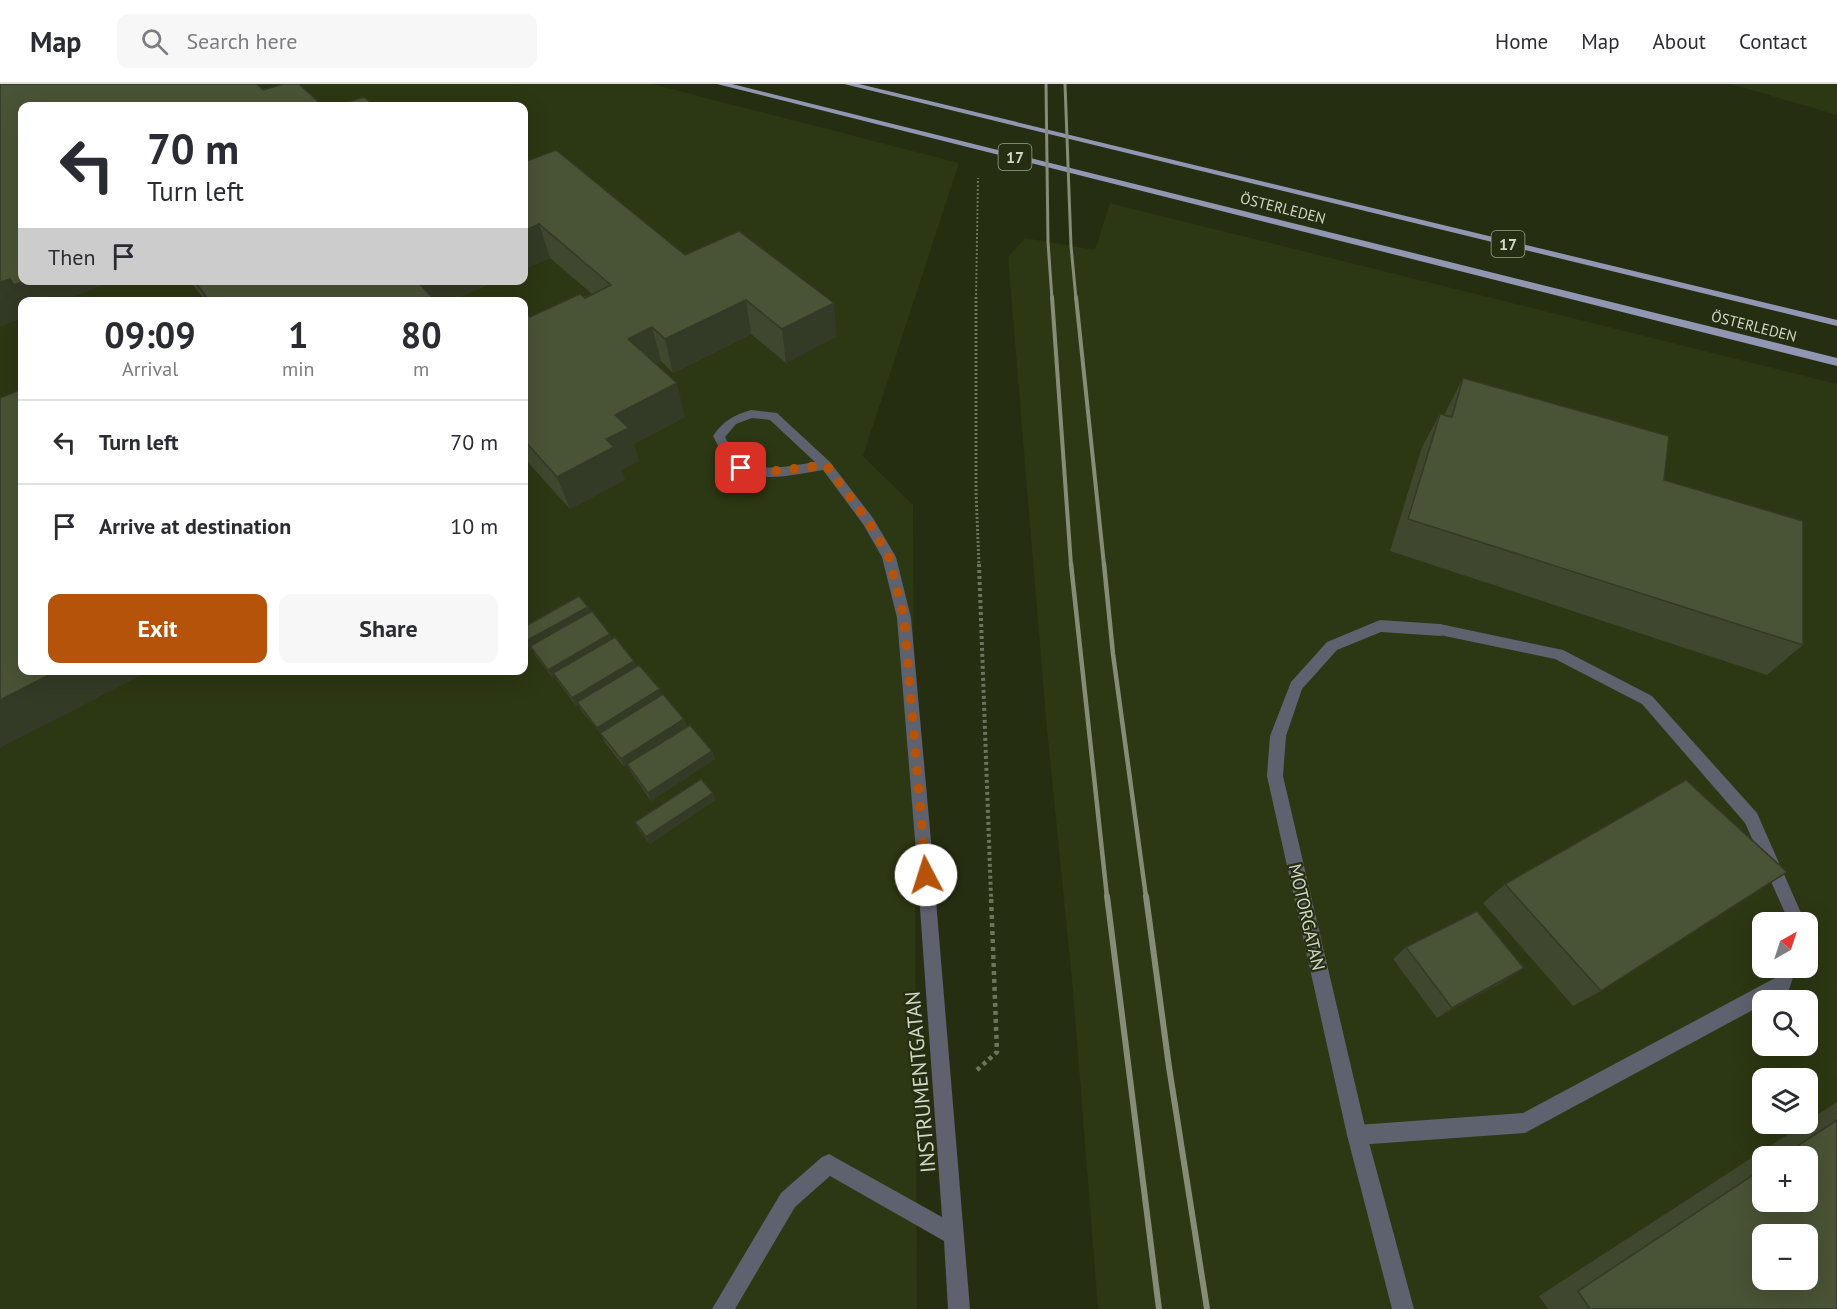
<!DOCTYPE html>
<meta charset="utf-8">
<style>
body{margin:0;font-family:"PT Sans",sans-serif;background:#f7f7f7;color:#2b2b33;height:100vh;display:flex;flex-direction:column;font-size:22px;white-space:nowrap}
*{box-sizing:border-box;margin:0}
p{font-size:20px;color:#7c7c81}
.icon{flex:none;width:33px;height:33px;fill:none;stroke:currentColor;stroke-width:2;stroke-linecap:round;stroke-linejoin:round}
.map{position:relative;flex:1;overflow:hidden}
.sheet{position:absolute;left:18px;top:213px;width:510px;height:378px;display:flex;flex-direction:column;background:#fff;border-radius:12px;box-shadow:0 6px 24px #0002}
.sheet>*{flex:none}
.banner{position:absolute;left:18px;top:18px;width:510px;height:183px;border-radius:12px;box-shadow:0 6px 24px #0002;background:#fff;color:#2b2b33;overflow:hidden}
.needle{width:39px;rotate:39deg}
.tools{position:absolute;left:1752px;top:828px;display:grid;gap:12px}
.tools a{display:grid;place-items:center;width:66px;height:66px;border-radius:12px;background:#fff;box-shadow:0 6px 24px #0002;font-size:30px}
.pin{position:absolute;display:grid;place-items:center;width:51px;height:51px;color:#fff;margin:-26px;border-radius:12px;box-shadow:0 3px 9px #0006}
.me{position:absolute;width:66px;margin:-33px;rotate:355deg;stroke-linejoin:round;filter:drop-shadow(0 0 4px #0008)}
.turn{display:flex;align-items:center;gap:21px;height:126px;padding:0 30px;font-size:27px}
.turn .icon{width:78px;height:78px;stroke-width:2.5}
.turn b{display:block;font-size:42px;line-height:51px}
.then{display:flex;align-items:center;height:57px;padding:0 30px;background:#0003;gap:12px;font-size:22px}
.eta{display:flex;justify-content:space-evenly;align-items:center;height:102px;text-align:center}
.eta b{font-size:36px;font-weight:800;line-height:42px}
.cta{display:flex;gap:12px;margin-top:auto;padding:12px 30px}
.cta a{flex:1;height:69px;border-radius:12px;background:#b45309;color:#fff;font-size:24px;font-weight:800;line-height:69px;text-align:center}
.cta a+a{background:#f7f7f7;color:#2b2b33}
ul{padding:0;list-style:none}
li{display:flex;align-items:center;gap:18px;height:84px;padding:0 30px;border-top:2px solid #e1e1e2}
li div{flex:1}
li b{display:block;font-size:22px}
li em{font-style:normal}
header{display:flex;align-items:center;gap:36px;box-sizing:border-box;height:84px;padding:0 30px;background:#fff;border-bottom:2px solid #e1e1e2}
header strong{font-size:28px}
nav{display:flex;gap:33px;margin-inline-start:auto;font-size:21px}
.search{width:420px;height:54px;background:#f7f7f7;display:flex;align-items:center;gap:15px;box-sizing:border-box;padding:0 21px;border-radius:12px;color:#7c7c81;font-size:22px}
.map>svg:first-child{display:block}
.built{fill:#2c3713;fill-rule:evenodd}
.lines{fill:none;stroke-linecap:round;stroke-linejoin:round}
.path-far3{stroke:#6b745c;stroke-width:2;stroke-dasharray:2 2;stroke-linecap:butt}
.path-far2{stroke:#6b745c;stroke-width:3;stroke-dasharray:2 2;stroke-linecap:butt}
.path-far1{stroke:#6b745c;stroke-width:4;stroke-dasharray:3 3;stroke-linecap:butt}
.path{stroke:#6b745c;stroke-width:4.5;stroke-dasharray:4 4;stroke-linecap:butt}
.lane{fill:#5e616e;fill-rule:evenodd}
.street{fill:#5e616e;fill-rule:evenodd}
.primary{fill:#9197b3;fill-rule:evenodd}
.rail-far3{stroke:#858d77;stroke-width:3}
.rail-far2{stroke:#858d77;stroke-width:4}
.rail-far1{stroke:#858d77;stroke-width:4.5}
.rail{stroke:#858d77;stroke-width:6}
.wall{fill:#3f472e;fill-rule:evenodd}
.shaded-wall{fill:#333a25}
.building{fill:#495335;stroke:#333a25;stroke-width:1.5;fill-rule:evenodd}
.route{stroke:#b45309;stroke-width:10;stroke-dasharray:0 18}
.labels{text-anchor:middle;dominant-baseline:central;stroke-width:4.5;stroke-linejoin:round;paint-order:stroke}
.far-street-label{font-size:15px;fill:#d0d7c6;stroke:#252e11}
.shield{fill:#252e11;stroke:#9da490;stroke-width:1.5}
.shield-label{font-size:16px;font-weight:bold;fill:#d0d7c6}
.street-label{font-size:18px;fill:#d0d7c6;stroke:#252e11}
.near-street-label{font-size:21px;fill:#d0d7c6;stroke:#252e11}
</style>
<header>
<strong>Map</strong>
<div class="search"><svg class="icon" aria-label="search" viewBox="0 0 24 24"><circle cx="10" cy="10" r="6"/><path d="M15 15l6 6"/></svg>Search here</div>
<nav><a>Home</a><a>Map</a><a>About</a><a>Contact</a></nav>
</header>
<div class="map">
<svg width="1837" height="1225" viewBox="0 0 1837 1225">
<rect width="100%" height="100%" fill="#252e11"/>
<g class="built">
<path d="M0 0H652L959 79 863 372 913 421 917 1225H0ZM22 22H524V196H22ZM22 218H524V586H22Z"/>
<polygon points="1731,0 1837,0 1837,31"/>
<path d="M1110 119 1837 300V1225H1098L1073 907 1046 635 1008 173 1025 154 1095 166ZM1762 838H1808V884H1762ZM1762 916H1808V962H1762ZM1762 994H1808V1040H1762ZM1762 1072H1808V1118H1762ZM1762 1150H1808V1196H1762Z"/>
</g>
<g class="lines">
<polyline class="path-far3" points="976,215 978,94"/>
<polyline class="path-far2" points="976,213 976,408 979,481"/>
<polyline class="path-far1" points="979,480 991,813"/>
<polyline class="path" points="977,986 997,968 991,812"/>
<g class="lane">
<path d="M751 326 777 329 830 378 873 434 896 473 911 534 932 768 930 773 924 776 918 773 916 768 897 534 882 473 863 440 823 386C772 394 739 406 713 352 723 337 734 331 751 326ZM752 334 770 336 815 378C776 384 746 394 725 353L736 340Z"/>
<polygon points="1440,540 1563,566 1652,612 1757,729 1805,838 1789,838 1745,739 1642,620 1555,575 1435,550 1433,546 1435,542"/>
<polygon points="1778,884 1796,884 1789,906 1770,916 1762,916 1762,921 1525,1049 1357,1061 1350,1058 1347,1051 1350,1044 1357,1041 1523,1029 1775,894"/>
</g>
<g class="street">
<polygon points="1380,536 1440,540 1445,542 1447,546 1445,550 1440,552 1381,548 1337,566 1302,605 1286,652 1283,692 1367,1051 1414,1225 1392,1225 1347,1051 1267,692 1270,652 1291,598 1327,558"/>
<polygon points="924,760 930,763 932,768 970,1225 948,1225 944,1157 830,1092 795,1123 735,1225 712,1225 781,1109 822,1073 829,1070 942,1133 916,768 918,763"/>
</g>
<g class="primary">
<polygon points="717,0 732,0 1837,274 1837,282"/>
<polygon points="844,0 859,0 1837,236 1837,242"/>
</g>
<g class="rail-far3">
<polyline points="1046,0 1048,158 1052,215"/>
<polyline points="1065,0 1071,162 1076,215"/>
</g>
<g class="rail-far2">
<polyline points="1052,213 1071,481"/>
<polyline points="1076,213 1104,481"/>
</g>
<g class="rail-far1">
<polyline points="1071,480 1107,813"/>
<polyline points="1104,480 1113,570 1146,813"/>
</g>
<g class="rail">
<polyline points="1107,812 1159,1225"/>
<polyline points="1146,812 1169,983 1207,1225"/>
</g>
</g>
<g class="wall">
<polygon points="524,78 685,171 837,252 786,279 751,250 673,289 661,277 655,280 685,333 634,360 639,377 621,386 625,396 570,425 524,374 524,230 530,233 592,210 550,174 524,185"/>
<polygon points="189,196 498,196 449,218 206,218"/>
<polygon points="1463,294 1664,396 1803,561 1767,591 1390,467 1422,363 1440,330 1444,331"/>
<polygon points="588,523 590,528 610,550 612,555 684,635 687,643 712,667 715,675 651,717 631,688 627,681 624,683 604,657 602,651 581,626 579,621 576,622 558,598 555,593 553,594 535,571 532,565 531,566 524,556 524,543"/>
<polygon points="713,709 715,716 650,760 639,746 635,738"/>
<polygon points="1505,800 1601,907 1573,922 1483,819"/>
<polygon points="1406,863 1507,896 1437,934 1393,875"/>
<path d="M1837 1018V1225H1548L1539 1212 1804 1040H1808V1037ZM1762 1072H1808L1762 1118Z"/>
</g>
<g class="shaded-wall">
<polygon points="539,140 550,174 524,185 524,147"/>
<polygon points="10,195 26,196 116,196 68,215 70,218 22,218 22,234 0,243 0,198"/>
<polygon points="414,196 498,196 449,218 424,218"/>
<polygon points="746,216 751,250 673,289 665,255"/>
<polygon points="834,219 837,252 786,279 782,245"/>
<polygon points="652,243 661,277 638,289 628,255"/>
<polygon points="677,299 685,333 634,360 639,377 621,386 625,396 570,425 557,393 606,355 615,331"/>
<polygon points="588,523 591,531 530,562 532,565 531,566 526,557"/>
<polygon points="610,550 614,559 553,589 555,593 553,594 548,586"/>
<polygon points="634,577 638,585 577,618 579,621 576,622 572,614"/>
<polygon points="59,586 152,586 0,664 0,616"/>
<polygon points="660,605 663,614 600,649 601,652 597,644"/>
<polygon points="684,635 687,643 624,683 621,675"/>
<polygon points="712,667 715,675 651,717 648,709"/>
<polygon points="713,709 715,716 650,760 646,753"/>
<polygon points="1524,884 1507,896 1437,934 1452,924"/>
</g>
<g class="building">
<polygon points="0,0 257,0 263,6 283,0 299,0 323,22 22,22 22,196 26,196 14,201 10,195 0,198"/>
<polygon points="364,13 375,22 334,22"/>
<polygon points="556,66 685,171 739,147 834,219 782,245 746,216 665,255 652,243 628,255 677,299 615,331 629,344 606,355 614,363 557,393 524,356 524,230 525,229 530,233 580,210 585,214 611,201 539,140 524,147 524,78"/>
<polygon points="194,196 416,196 437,218 210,218"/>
<polygon points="1463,294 1669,352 1664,396 1803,437 1803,561 1408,435 1440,330 1452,333"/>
<polygon points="22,305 22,586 59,586 0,616 0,314"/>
<polygon points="579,512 588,523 526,557 524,554 524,543"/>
<polygon points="592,527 610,550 548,586 530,562"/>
<polygon points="615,553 634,577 572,614 553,589"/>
<polygon points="639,581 660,605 597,644 577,618"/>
<polygon points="663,610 684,635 621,675 600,649"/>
<polygon points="690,641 712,667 648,709 627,680"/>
<polygon points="701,695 713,709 646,753 635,738"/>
<polygon points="1686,696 1787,788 1601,907 1505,800"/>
<polygon points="1477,827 1524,884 1452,924 1406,863"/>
<path d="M1837 1036V1225H1590L1578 1207 1762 1085V1118H1808V1072H1782ZM1762 1150H1808V1196H1762Z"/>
</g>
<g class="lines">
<polyline class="route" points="741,384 761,389 826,381 868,437 889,473 904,534 926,791"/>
</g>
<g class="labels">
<g class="far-street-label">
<text transform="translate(1283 124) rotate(14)">ÖSTERLEDEN</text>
<text transform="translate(1754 242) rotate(14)">ÖSTERLEDEN</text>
</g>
<g class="shield">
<rect x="998.5" y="60" width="33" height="26" rx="4.5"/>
<rect x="1491.5" y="147" width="33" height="26" rx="4.5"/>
</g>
<g class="shield-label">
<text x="1015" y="73">17</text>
<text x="1508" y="160">17</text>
</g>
<g class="street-label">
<text transform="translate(1307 833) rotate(77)">MOTORGATAN</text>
</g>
<g class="near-street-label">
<text transform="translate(920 998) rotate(-95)">INSTRUMENTGATAN</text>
</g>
</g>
</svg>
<div class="tools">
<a><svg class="needle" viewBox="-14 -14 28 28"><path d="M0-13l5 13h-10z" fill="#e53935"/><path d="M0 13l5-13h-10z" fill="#7c7c81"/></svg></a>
<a><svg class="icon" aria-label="search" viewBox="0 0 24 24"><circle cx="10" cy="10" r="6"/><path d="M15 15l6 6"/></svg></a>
<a><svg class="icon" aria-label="layers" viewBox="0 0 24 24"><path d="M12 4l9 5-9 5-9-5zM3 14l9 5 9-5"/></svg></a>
<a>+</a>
<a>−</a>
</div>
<div class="pin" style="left:741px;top:384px;background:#d93025"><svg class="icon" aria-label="arrive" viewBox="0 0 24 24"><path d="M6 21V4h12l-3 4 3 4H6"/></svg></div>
<svg class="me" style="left:926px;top:791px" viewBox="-20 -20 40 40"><circle r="19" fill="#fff"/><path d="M0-13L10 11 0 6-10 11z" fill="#b45309"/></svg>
<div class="banner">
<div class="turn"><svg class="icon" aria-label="left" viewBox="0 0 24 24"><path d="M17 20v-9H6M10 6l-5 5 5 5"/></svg><div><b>70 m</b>Turn left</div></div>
<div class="then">Then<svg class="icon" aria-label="arrive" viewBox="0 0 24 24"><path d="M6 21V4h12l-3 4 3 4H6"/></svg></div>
</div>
<section class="sheet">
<div class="eta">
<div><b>09:09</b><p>Arrival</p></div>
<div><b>1</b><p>min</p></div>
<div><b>80</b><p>m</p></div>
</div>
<ul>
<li><svg class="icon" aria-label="left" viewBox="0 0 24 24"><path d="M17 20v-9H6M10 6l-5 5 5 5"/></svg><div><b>Turn left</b></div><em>70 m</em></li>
<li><svg class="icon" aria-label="arrive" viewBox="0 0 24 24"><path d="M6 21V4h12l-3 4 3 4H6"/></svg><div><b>Arrive at destination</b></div><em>10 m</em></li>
</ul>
<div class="cta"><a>Exit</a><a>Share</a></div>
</section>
</div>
